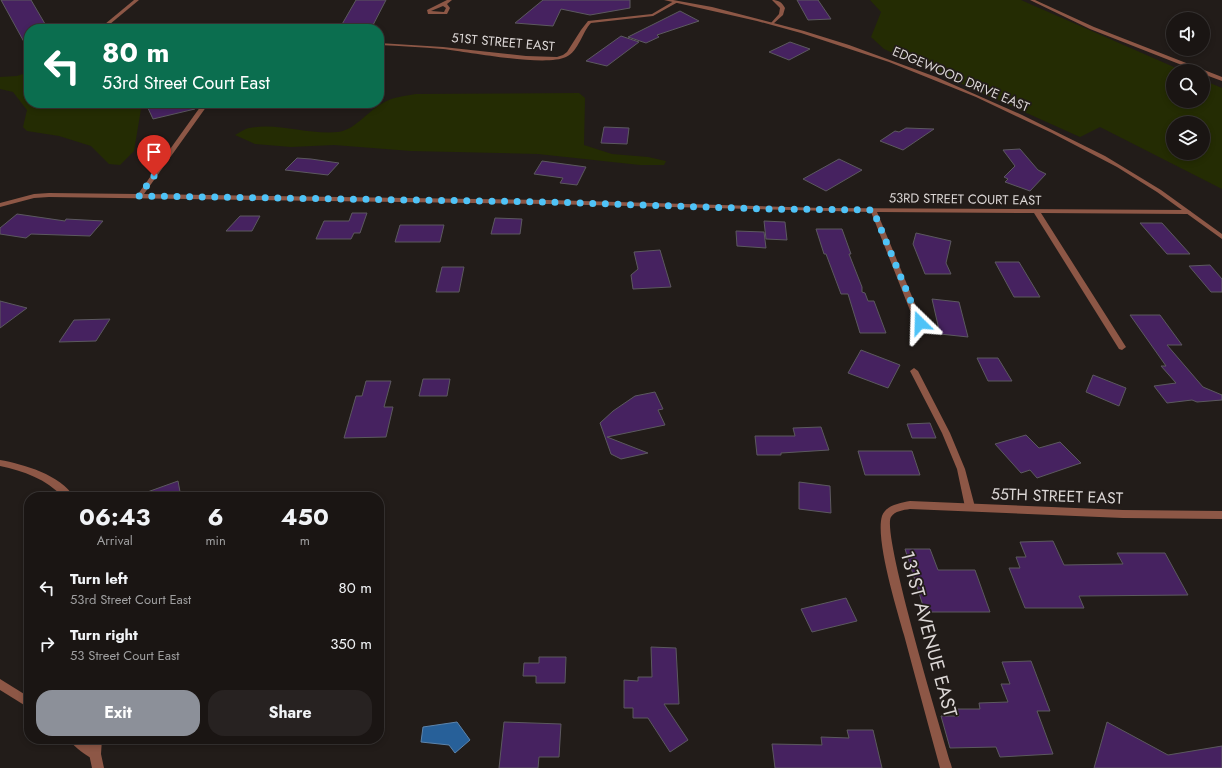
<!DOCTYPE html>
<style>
body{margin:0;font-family:Jost,sans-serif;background:#272221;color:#f1f3f6;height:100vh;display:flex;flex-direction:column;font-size:15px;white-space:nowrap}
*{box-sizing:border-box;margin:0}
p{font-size:13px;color:#9f9fa0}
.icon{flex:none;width:22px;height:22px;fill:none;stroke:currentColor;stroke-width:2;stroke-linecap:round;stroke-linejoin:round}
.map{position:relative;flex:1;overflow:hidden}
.details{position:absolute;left:24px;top:492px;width:360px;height:252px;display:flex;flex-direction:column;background:#1a1513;border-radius:16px;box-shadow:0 2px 6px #0003,0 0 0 1px #383433}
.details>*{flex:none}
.top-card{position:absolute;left:24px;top:24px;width:360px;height:84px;border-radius:16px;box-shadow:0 2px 6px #0003,0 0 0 1px #383433;background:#0b6e4f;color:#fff;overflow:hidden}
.buttons{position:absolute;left:1166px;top:12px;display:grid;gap:8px}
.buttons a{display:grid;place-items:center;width:44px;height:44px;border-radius:50%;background:#1a1513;box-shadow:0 2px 6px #0003,0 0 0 1px #383433;font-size:20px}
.pin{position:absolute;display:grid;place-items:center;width:34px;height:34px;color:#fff;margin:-41px -17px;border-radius:50% 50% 50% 0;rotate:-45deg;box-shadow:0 0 4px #0007}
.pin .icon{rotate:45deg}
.me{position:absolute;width:44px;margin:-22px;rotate:338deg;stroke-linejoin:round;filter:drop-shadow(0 0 3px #0008)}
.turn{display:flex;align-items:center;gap:14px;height:84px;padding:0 12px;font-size:18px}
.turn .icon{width:52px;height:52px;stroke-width:2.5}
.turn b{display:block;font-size:28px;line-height:34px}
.eta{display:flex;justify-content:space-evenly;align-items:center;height:68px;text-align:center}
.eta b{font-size:24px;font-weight:700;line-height:28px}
.cta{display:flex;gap:8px;margin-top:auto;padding:8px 12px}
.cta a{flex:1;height:46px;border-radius:16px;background:#8c9099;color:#fff;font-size:16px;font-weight:700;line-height:46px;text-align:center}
.cta a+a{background:#272221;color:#f1f3f6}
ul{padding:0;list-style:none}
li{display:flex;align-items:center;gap:12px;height:56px;padding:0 12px}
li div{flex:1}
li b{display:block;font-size:15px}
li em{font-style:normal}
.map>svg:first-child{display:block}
.green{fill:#242c03;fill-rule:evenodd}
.water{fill:#276099;stroke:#5d84ab}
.building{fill:#462260;stroke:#5c595f}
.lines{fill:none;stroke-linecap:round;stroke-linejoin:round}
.service{fill:#8d5746;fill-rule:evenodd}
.minor{fill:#8d5746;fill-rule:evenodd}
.tertiary{fill:#8d5746;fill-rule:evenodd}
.route{stroke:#4fc3f7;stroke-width:7;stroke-dasharray:0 12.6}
.labels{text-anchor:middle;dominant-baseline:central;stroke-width:3.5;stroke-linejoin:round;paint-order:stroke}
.far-street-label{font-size:13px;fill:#dcd7d6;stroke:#221c19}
.street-label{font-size:16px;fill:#dcd7d6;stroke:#221c19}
.near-street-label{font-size:19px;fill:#dcd7d6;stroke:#221c19}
</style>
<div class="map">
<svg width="1222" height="768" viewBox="0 0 1222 768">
<rect width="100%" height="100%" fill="#221c19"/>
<g class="green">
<path d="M870 0H1021L1183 71H1173V101H1203V80L1222 88V189L1100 127 1080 137 884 49 871 37 881 12ZM1173 123H1203V153H1173Z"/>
<polygon points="29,72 29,103 142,103 134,151 120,165 109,164 91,146 59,136 27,131 23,127 27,110 13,92 0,89 0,77 17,76"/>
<path d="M579 93 585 98 584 145 612 154 648 157 666 161 664 165H640L538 154 411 151 334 145 291 147 255 144 235 135C239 133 244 129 249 128 278 122 308 135 338 132 355 130 367 112 381 104 392 97 404 96 416 94Z"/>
</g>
<polygon class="water" points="457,722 470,740 455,753 449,745 421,742 423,727"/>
<g class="building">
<polygon points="1,0 31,0 48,29 29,29 29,51"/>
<polygon points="356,0 386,0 372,27 341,26"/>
<polygon points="543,0 630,0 630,8 590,15 561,9 553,26 515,23"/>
<polygon points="797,0 818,0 831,19 808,20"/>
<polygon points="680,11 699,21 657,35 659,37 646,43 628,37"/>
<polygon points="621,36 639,42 607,66 586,61"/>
<polygon points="790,42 810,49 789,60 769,52"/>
<polygon points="160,103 194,103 195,109 153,119 147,106"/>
<polygon points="604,127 629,128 627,144 601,143"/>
<polygon points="906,128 934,129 903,150 880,141 895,131 899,132"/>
<polygon points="1020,149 1038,170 1046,174 1030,191 1005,182 1008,179 1004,177 1015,166 1003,150"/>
<polygon points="297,158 311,159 339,163 328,175 285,170"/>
<polygon points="839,159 862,170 826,191 803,179"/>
<polygon points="542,161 586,167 577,185 560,183 563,178 534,174"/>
<polygon points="352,213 367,213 360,233 354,233 351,239 316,239 324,221 349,221"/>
<polygon points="17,214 65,221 66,219 103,221 90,236 31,234 26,238 0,234 0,228"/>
<polygon points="240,216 260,216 252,231 226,231"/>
<polygon points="495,218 522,219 520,234 491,234"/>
<polygon points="764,221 785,222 787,240 766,239"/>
<polygon points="1140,223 1162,223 1190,254 1167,254"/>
<polygon points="400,225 444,225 440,242 395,242"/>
<polygon points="816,229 842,229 851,254 849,254 862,287 862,292 865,293 868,301 874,301 886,333 860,333 848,294 841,294 826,254 824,254"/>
<polygon points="736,231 764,232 766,248 737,246"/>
<polygon points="916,233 951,241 946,263 951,274 925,274 913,244"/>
<polygon points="660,250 671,287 633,289 631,275 638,269 634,252"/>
<polygon points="995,262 1019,262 1040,297 1014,297"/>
<polygon points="1210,265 1222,279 1222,292 1211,292 1189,266"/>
<polygon points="442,267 464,267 459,292 436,292"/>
<polygon points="932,299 959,302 968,337 940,334"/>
<polygon points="0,301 27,308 0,328"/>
<polygon points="1130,315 1160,315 1182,345 1167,345 1203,387 1222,395 1222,400 1197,402 1192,400 1167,403 1154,386 1176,383 1161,366 1166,366"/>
<polygon points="110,319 96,341 59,342 74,320"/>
<polygon points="861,350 900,365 888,388 848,373"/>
<polygon points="977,358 998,358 1012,381 988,381"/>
<polygon points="1093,375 1126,388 1119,406 1086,392"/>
<polygon points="423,379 450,379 447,396 419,396"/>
<polygon points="366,381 391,381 384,407 393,407 386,437 344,438 356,396 362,396"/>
<polygon points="655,392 663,409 658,410 665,425 607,437 648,453 621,459 611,454 600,423 613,411 635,396"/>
<polygon points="930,423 936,438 912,438 907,424"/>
<polygon points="821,427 829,450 781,453 781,455 757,455 755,436 795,436 793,428"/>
<polygon points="1026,435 1039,448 1060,442 1081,463 1037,478 1030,470 1021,473 995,444"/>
<polygon points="858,451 912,451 920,475 865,475"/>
<polygon points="178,481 181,497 140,497 139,495"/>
<polygon points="799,482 830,486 831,513 799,509"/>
<polygon points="1053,541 1064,565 1123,564 1117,553 1165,553 1188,595 1079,596 1084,608 1025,608 1009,568 1020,568 1016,557 1026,557 1020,542"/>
<polygon points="905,549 930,549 938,570 975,570 990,612 925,612"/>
<polygon points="846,598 857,621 812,632 801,609"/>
<polygon points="651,647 676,648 679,704 664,704 688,740 670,752 648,718 633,718 633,708 624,708 624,680 638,681 638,677 652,677"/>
<polygon points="539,657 566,657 565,683 536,683 536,676 523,676 524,663 539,663"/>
<polygon points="1031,661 1050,711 1037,711 1053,754 1000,757 996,747 950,748 941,716 959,716 957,709 980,709 979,703 1008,702 1001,684 1010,684 1002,662"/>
<polygon points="504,722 561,724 559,757 539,757 538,768 499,768"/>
<polygon points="1107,722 1168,755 1222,746 1222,768 1094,768"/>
<polygon points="847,730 873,730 882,768 775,768 772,744 822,745 821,737 849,738"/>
</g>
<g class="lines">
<polygon class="service" points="914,368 918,371 950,433 965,469 975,507 973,510 970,511 967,510 965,507 957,469 942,433 910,371"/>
<g class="minor">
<polygon points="134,0 139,0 104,29 99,29"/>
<path d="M447 0H452L447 4 450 8 447 14H428L427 10ZM443 6 446 8 444 12 431 11Z"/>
<path d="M772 0C778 0 782 2 785 8L783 15 773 24 771 23 779 14 780 8Z"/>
<path d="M674 1 678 2 653 16 591 23C582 32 579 51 566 57 545 67 469 52 443 49 422 47 400 46 379 45V43L443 47 526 56 557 57 563 55 567 52 581 30 588 21 652 14Z"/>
<polygon points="203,103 209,103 144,194 548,200 822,208 1188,210 1191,212 1188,214 1041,213 1126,347 1122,350 1119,349 1034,213 877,212 923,323 919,325 915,323 871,212 548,204 49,197 34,198 0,207 0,203 34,194 49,193 138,194"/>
<path d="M910 501 1123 510 1222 511V519L1123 518 910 509C903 510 895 511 891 517 881 533 943 737 952 768H940C928 724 916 680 904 635 897 610 875 539 882 516 886 505 900 503 910 501Z"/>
<polygon points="0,679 29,697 29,708 0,690"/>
<path d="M69 739H84L99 750 101 754 99 758 95 760C87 756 73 747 69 739Z"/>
</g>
<g class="tertiary">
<polygon points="664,0 673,0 712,7 804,31 849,45 936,77 1022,115 1105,156 1161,190 1222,234 1222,239 1157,192 1117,167 1052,133 976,97 889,62 801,33 757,21"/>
<polygon points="1030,0 1035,0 1094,27 1222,77 1222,81 1203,74 1203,71 1197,71 1090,29"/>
<path d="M0 460C23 464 61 475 74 497H63C46 479 24 471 0 466Z"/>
<polygon points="90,739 102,739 101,754 104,768 92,768 89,754"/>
</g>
</g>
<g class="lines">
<polyline class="route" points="154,176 139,196 548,202 768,209 873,210 920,323"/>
</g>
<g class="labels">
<g class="far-street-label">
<text transform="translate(503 42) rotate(5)">51ST STREET EAST</text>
<text transform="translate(961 79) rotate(23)">EDGEWOOD DRIVE EAST</text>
<text transform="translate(965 199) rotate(1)">53RD STREET COURT EAST</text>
</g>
<g class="street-label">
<text transform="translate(1057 496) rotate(2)">55TH STREET EAST</text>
</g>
<g class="near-street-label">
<text transform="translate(929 634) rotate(75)">131ST AVENUE EAST</text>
</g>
</g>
</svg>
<div class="buttons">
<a><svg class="icon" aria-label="sound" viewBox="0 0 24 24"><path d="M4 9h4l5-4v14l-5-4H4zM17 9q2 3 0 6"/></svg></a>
<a><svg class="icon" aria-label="search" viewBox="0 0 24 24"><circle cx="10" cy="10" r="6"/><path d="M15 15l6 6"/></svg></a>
<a><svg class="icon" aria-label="layers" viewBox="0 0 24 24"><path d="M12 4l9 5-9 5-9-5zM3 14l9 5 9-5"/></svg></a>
</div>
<div class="pin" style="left:154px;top:176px;background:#d93025"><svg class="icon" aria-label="arrive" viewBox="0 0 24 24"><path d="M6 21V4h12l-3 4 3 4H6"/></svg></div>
<svg class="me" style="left:920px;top:323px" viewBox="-20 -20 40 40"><path d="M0-17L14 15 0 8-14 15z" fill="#4fc3f7" stroke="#fff" stroke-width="4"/></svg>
<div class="top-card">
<div class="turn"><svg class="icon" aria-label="left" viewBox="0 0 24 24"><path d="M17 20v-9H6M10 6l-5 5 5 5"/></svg><div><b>80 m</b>53rd Street Court East</div></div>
</div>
<section class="details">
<div class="eta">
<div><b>06:43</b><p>Arrival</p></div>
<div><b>6</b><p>min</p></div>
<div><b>450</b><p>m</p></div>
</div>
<ul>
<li><svg class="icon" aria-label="left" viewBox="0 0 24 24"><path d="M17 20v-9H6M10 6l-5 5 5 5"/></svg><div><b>Turn left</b><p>53rd Street Court East</p></div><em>80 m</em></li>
<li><svg class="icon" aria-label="right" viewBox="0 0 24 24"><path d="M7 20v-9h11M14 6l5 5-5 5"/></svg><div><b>Turn right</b><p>53 Street Court East</p></div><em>350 m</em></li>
</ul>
<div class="cta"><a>Exit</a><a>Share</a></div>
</section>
</div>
